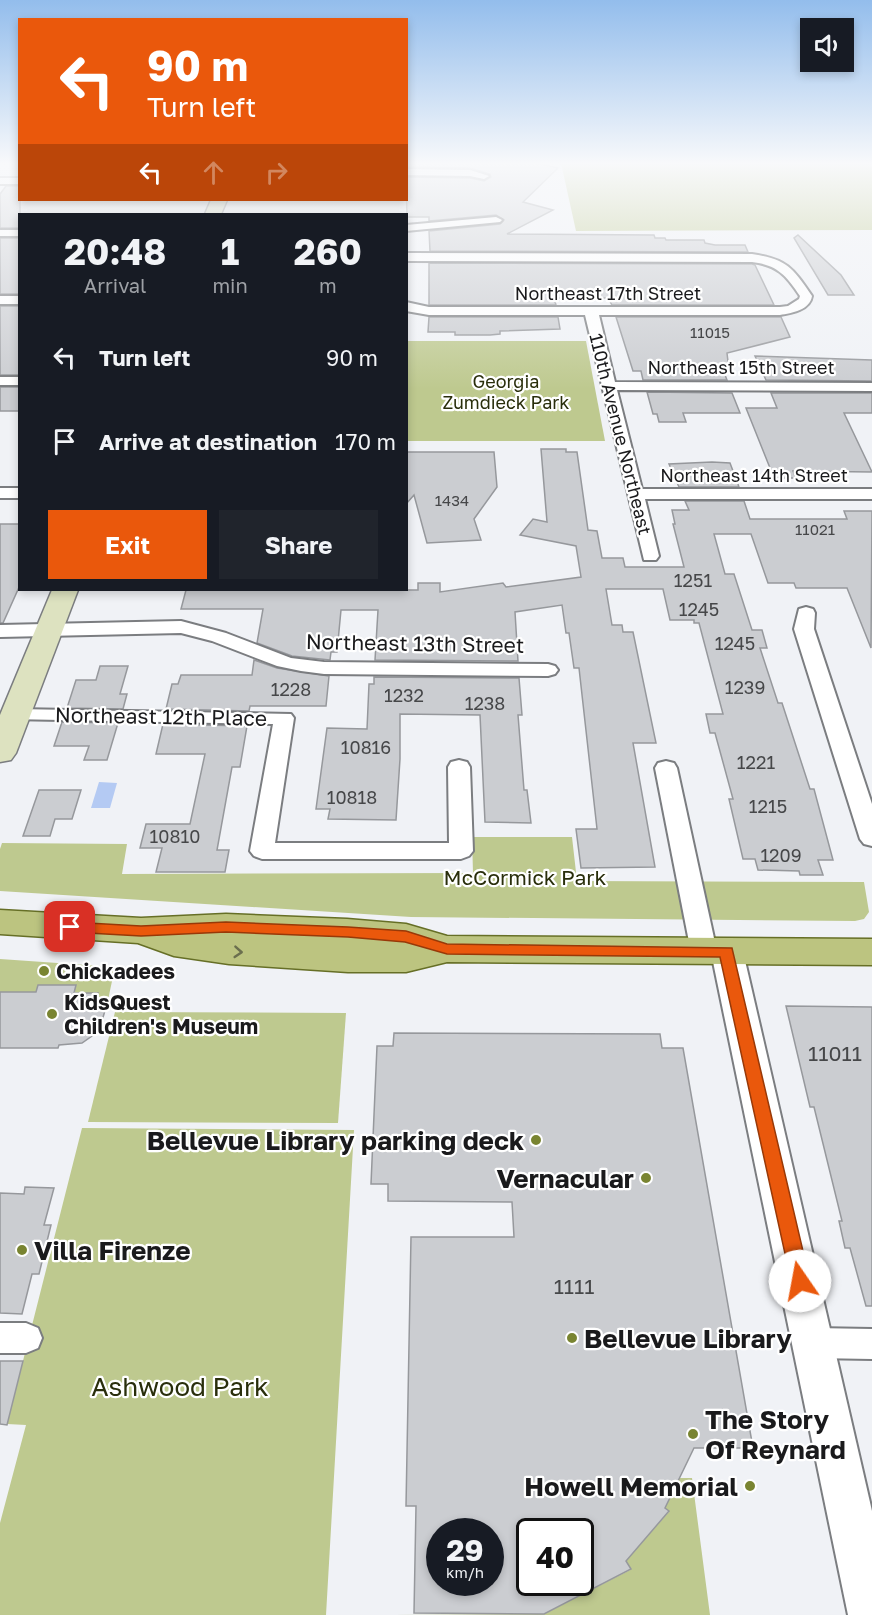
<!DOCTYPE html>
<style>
body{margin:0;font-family:"Golos Text",sans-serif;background:#20242c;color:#f1f3f6;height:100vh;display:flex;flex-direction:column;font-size:22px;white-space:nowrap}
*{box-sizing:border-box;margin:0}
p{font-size:20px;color:#9ea1a6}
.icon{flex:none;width:33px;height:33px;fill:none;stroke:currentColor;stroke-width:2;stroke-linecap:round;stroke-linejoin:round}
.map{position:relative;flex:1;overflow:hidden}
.details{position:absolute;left:18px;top:213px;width:390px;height:378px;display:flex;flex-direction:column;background:#171b24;border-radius:0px;box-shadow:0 3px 9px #0003}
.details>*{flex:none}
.top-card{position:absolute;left:18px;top:18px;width:390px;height:183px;border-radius:0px;box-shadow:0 3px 9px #0003;background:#ea580c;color:#fff;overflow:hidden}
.tools{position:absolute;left:800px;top:18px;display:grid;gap:12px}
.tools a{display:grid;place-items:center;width:54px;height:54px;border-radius:0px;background:#171b24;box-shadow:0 3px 9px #0003;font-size:30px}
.speed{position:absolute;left:426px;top:1518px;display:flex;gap:12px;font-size:30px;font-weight:700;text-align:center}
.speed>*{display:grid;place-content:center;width:78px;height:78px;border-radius:50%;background:#171b24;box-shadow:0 3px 9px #0003;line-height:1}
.speed small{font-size:15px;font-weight:400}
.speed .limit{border:3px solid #111;border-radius:9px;background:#fff;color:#111}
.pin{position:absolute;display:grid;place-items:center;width:51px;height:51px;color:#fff;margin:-26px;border-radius:12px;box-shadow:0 3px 9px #0006}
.me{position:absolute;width:66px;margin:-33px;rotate:348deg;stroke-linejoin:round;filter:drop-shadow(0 0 4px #0008)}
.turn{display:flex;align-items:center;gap:21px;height:126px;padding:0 30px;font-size:27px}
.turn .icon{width:78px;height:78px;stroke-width:2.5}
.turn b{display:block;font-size:42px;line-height:51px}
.lanes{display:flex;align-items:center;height:57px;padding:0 30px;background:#0003;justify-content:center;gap:30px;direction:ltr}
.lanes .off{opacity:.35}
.eta{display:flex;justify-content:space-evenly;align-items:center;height:102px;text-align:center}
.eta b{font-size:36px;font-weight:700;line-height:42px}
.primary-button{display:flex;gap:12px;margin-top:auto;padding:12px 30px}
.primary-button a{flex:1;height:69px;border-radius:0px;background:#ea580c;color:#fff;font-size:24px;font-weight:700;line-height:69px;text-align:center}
.primary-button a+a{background:#20242c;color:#f1f3f6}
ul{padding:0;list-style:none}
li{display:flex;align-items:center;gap:18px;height:84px;padding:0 30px}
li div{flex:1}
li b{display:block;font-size:22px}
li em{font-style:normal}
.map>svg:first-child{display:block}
.green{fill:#bec98f}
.water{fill:#b4caf3}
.building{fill:#cbcdd1;stroke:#96989c;stroke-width:1.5;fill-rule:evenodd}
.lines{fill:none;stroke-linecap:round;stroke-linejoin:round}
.minor-casing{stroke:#7b7d80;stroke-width:4}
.tertiary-casing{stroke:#7b7d80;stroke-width:4}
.secondary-casing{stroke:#7b7d80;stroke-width:3}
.primary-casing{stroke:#666f26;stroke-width:3}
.minor{fill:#fff;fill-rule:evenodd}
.tertiary{fill:#fff;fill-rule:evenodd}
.secondary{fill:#dde2c0;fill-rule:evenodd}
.primary{fill:#bcc480;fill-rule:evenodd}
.oneway{stroke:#6b6f4e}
.route{fill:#ea580c;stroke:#983908;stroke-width:1.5}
.poi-dot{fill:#798431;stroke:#fff;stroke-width:2}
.labels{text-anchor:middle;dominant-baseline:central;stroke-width:4.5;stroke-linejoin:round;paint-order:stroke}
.far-number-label{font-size:15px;fill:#464749}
.far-street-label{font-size:18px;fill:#1a1a1c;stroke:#fff}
.far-park-label{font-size:18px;fill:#292e0b;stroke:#fff}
.number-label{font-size:18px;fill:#464749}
.street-label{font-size:21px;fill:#1a1a1c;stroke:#fff}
.park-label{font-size:21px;fill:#292e0b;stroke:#fff}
.poi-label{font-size:21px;font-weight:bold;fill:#1a1a1c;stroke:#fff;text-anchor:start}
.near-number-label{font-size:21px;fill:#464749}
.near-poi-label{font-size:26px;font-weight:bold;fill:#1a1a1c;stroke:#fff;text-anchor:end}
.near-park-label{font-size:26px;fill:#292e0b;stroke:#fff}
</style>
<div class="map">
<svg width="872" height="1615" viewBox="0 0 872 1615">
<rect width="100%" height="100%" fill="#f0f2f6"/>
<g class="green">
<polygon points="561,163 869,163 872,167 872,230 576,231"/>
<polygon points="407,341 586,341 605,441 407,441"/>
<polygon points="472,837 572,837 577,881 864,882 869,912 864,919 855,921 411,917 0,891 0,849 2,843 127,844 122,874 473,873"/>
<polygon points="0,959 115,967 108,1000 96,1000 97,993 74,993 76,985 39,985 36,992 0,992"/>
<polygon points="115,1012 346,1013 338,1123 88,1122"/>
<polygon points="82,1128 354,1130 326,1615 0,1615 0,1523 26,1425 7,1424"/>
<polygon points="678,1478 692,1478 710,1615 394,1615 539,1614 548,1612 630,1570 621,1552 633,1552 669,1512 656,1500"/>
</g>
<polygon class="water" points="99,782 117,783 110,808 91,808"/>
<g class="building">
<polygon points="406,163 536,163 558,168 523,202 553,210 507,234 654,235 655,238 665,238 666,240 704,240 705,243 715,245 745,245 748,252 430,251 429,231 500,224 504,220 496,215 429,221 429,217 407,217 406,177 470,178 484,181 491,177 490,174 470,168 406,167"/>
<polygon points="6,186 20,186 20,228 0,228 0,194"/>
<polygon points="798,235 841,275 854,295 828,295 794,238"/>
<rect x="0" y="238" width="20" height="56"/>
<polygon points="429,263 752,264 755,265 774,305 612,305 608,298 554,298 556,305 429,305"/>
<rect x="0" y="306" width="20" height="69"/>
<polygon points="429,317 558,317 560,329 500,331 500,334 490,335 455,335 455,332 428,332"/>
<polygon points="616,317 781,317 790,337 727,353 729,370 723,370 727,380 643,380 641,371 633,371"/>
<polygon points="755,356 872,360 872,381 766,380"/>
<rect x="0" y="387" width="20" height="24"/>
<polygon points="647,392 732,393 740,413 683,413 686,422 659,422 657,414 653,414"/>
<polygon points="771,393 872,393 872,413 844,413 872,472 793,471 796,478 774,478 746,408 777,408"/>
<polygon points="541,449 566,449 566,452 577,452 588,530 597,531 602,558 623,558 625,567 684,567 673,524 675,524 672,510 689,510 685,501 744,501 750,519 847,519 844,511 872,511 871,648 847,588 796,588 794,583 768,583 751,534 714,534 725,574 734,574 752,630 762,630 767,648 760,648 778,703 782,703 810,789 814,789 833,860 818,860 823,875 800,875 799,871 758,870 755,859 743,859 729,799 733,799 715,733 710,733 706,714 723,714 699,623 694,623 694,620 670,620 663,589 606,589 612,625 622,625 623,632 633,632 656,743 633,743 655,867 581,868 576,829 597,829 579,668 574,668 569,633 566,633 562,605 515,612 518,661 375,660 378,610 341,610 337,652 331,652 330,660 292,656 257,643 263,609 181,609 186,590 418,590 418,583 440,583 440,592 503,583 506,587 581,577 576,546 520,535 533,519 547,522"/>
<polygon points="406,452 494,452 497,487 474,519 481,540 427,543 414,495 406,504"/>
<polygon points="712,462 730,463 739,487 679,487 669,464"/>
<polygon points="0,524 20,524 20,585 3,623 0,623"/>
<polygon points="254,660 277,668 329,676 326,706 250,706 249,711 166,709 172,684 178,684 181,675 252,675"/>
<polygon points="100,666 128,666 120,694 127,694 123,709 67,708 76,680 96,680"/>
<polygon points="374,677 519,678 522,715 518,715 524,790 527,790 531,823 485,822 480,715 400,714 400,759 396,820 328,819 330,809 316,809 327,728 367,729 369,684 374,684"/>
<polygon points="62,722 118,723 107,760 84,760 89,746 54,746"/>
<polygon points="163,724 247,726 240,767 232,767 217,850 229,850 225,872 156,872 162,848 140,848 146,824 190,824 205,754 156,754"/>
<polygon points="39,790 81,790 72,819 55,819 50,836 23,836"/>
<polygon points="38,985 76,985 74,993 98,993 96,1000 108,1000 100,1028 97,1028 92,1036 82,1043 59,1045 58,1048 0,1048 0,992 36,992"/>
<polygon points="786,1006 872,1007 872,1306 866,1306 850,1248 845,1248 839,1221 842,1221 814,1107 810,1107"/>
<path d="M394 1033 660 1034 662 1048H683L753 1448H694L665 1508 669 1511 626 1561 631 1569 544 1614 414 1613 416 1506H406L411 1237H514L512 1202 388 1201V1184H371L377 1046H393ZM440 1532H490V1582H440ZM530 1532H580V1582H530Z"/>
<polygon points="25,1187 54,1188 44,1225 51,1225 39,1274 32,1274 22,1314 0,1313 0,1193 24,1194"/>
<polygon points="0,1361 23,1361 7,1425 0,1424"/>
</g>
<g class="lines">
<defs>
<g id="minor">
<polygon points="406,169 470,170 489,176 484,179 470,176 406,175"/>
<rect x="0" y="178" width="20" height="6"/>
<polygon points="496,217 502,220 500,222 406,231 406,225"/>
<rect x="0" y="230" width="20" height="6"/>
<path d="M406 253 752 254C787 259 793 268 812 296 810 310 792 313 780 315H599L615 382 872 383V391L617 390 642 489H872V499H645L659 556 656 560H644L585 315H429L406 311V302L429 307H780L788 306 799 299 800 296C786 275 777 265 752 262L406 261Z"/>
<rect x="0" y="296" width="20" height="8"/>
<rect x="0" y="377" width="20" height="8"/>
<rect x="0" y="488" width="20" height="10"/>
<polygon points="806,607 813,609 815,613 814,629 872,804 872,846 864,844 860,839 794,629 799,609"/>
<polygon points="181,621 226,633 291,658 324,662 548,664 555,666 558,670 555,674 548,676 324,674 301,671 277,666 212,641 181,633 0,637 0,625"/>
<polygon points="16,709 291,714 294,718 275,843 449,843 448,767 451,762 459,760 467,762 470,767 473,851 469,856 461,859 262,859 254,856 250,851 273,724 9,719 6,715 9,711"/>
<polygon points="666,761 674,763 677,768 717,952 713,958 704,961 695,958 691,952 655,768 658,763"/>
<polygon points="0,1323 26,1323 38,1328 42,1338 38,1348 26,1353 0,1353"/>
<polygon points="814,1328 872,1329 872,1359 814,1358 802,1354 798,1343 802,1332"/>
</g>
<polygon id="tertiary" points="727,941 738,944 743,952 872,1511 872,1615 848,1615 711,952 716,944"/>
<g id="secondary">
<polygon points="211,200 227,200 221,214 205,214"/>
<polygon points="52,590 78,590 16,753 11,760 0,762 0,715"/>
</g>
<polygon id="primary" points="0,910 141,918 226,914 347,919 406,924 447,936 872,939 872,965 447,962 406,972 348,972 229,964 174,956 138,943 0,934"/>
</defs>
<use href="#minor" class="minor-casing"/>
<use href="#tertiary" class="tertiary-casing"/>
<use href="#secondary" class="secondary-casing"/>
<use href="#primary" class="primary-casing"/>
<use href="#minor" class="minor"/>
<use href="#tertiary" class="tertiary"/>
<use href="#secondary" class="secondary"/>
<use href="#primary" class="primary"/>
</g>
<defs><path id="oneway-chevron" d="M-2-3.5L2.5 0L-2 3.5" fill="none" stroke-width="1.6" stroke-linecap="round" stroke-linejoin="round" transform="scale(1.5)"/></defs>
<use class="oneway" href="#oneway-chevron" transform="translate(238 952) rotate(4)"/>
<linearGradient id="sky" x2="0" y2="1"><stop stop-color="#93bdec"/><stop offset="0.42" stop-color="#f8f9fb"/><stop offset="1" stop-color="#f8f9fb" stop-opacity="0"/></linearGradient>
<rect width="872" height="389" fill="url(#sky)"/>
<polygon class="route" points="70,922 141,926 226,922 348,927 406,931 447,944 732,948 810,1281 807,1287 800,1290 794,1287 791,1281 720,957 447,954 405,942 348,937 226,932 141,936 70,932 63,927"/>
<g class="poi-dot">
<circle cx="44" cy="971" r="6"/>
<circle cx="52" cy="1014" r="6"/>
<circle cx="536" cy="1140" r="6"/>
<circle cx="646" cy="1178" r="6"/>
<circle cx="22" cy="1250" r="6"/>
<circle cx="572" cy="1338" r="6"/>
<circle cx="693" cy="1434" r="6"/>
<circle cx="750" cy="1486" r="6"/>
</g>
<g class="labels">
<g class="far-number-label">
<text x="710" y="332">11015</text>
<text x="452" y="500">1434</text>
<text x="815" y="529">11021</text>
</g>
<g class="far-street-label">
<text x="608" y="293">Northeast 17th Street</text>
<text x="741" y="367">Northeast 15th Street</text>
<text transform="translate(621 434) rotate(76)">110th Avenue Northeast</text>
<text x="754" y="475">Northeast 14th Street</text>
</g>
<g class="far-park-label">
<text x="506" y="381">Georgia<tspan x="506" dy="21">Zumdieck Park</tspan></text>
</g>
<g class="number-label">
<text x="693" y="580">1251</text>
<text x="699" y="609">1245</text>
<text x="735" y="643">1245</text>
<text x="745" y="687">1239</text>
<text x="291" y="689">1228</text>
<text x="404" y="695">1232</text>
<text x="485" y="703">1238</text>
<text x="366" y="747">10816</text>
<text x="756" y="762">1221</text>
<text x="352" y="797">10818</text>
<text x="768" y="806">1215</text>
<text x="175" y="836">10810</text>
<text x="781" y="855">1209</text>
</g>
<g class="street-label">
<text transform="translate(415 643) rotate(1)">Northeast 13th Street</text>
<text transform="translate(161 716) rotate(1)">Northeast 12th Place</text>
</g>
<g class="park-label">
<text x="525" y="877">McCormick Park</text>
</g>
<g class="poi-label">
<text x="56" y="971">Chickadees</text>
<text x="64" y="1002">KidsQuest<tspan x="64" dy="24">Children's Museum</tspan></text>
</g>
<g class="near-number-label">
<text x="835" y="1053">11011</text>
<text x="574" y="1286">1111</text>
</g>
<g class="near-poi-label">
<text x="524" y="1140">Bellevue Library parking deck</text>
<text x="634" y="1178">Vernacular</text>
<text x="34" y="1250" text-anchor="start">Villa Firenze</text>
<text x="584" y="1338" text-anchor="start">Bellevue Library</text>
<text x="705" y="1419" text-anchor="start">The Story<tspan x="705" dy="30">Of Reynard</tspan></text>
<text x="738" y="1486">Howell Memorial</text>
</g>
<g class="near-park-label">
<text x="180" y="1386">Ashwood Park</text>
</g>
</g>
</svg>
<div class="tools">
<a><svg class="icon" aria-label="sound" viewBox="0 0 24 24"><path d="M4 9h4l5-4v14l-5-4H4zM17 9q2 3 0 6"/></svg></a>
</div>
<div class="speed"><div>29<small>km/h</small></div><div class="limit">40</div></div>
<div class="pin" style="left:70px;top:927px;background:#d93025"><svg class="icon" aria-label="arrive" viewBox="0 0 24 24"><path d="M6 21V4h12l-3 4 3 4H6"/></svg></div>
<svg class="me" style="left:800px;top:1281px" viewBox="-20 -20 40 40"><circle r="19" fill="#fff"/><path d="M0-13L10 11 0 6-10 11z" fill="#ea580c"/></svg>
<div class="top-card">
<div class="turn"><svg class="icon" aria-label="left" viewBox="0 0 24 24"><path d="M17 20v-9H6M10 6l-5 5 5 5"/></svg><div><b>90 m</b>Turn left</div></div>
<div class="lanes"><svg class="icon" aria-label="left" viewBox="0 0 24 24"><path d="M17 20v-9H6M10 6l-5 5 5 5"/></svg><svg class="icon off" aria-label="ahead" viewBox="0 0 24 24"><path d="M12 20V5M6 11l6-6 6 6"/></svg><svg class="icon off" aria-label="right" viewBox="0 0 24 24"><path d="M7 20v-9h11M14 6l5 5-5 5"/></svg></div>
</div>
<section class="details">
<div class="eta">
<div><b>20:48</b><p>Arrival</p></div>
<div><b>1</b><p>min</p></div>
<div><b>260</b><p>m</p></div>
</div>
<ul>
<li><svg class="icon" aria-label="left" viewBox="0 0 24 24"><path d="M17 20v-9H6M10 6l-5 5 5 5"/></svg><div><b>Turn left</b></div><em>90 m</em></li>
<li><svg class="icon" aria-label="arrive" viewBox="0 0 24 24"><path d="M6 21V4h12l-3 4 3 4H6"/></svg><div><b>Arrive at destination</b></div><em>170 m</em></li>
</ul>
<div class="primary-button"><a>Exit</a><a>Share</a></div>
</section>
</div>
